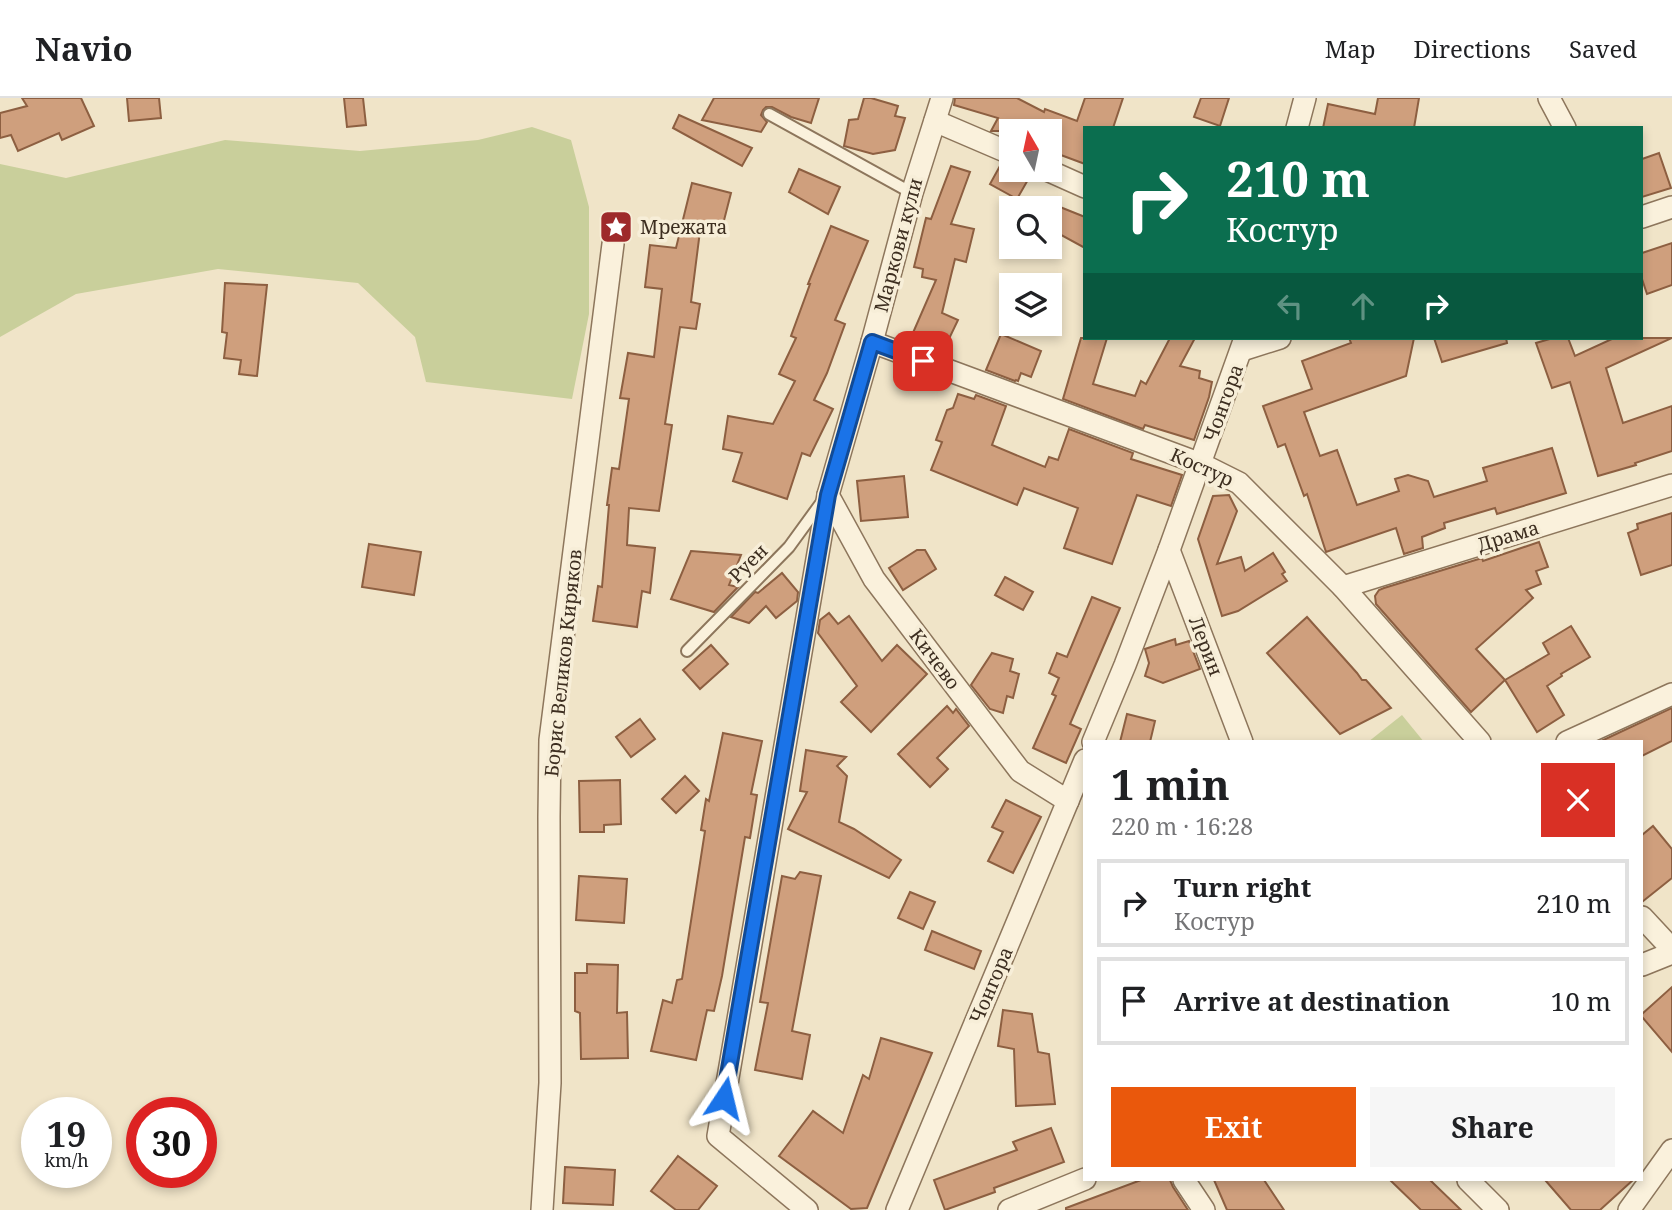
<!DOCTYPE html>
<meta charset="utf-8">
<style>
body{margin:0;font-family:"Noto Serif",serif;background:#f6f6f6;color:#202124;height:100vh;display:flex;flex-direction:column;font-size:26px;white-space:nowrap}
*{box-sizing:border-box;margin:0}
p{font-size:23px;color:#757577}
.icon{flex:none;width:38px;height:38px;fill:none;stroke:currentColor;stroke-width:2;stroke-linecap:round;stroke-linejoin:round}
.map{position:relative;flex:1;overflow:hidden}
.side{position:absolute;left:1083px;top:642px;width:560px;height:441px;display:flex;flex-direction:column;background:#fff;border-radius:0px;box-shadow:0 4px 10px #0003}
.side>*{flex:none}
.hud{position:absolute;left:1083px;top:28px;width:560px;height:214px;border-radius:0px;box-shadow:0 4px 10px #0003;background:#0b6e4f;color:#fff;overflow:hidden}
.needle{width:46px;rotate:351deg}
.buttons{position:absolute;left:999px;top:21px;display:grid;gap:14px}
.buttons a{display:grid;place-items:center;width:63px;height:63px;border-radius:0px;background:#fff;box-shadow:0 4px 10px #0003;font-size:35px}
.speed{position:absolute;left:21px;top:999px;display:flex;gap:14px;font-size:35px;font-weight:700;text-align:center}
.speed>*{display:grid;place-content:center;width:91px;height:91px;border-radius:50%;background:#fff;box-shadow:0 4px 10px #0003;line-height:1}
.speed small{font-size:18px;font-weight:400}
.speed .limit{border:10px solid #d22;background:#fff;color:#111}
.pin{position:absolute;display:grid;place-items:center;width:60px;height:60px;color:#fff;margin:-30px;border-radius:14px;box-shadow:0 4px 10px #0006}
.me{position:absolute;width:77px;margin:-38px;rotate:10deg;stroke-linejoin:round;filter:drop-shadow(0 0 5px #0008)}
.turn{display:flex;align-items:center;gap:24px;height:147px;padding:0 28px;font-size:32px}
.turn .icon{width:91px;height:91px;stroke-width:2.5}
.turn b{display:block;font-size:49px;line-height:60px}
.lanes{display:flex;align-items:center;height:66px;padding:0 28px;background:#0003;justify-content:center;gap:35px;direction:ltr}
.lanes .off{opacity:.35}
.round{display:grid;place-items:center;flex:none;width:74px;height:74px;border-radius:0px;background:#f6f6f6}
.head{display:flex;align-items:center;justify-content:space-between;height:119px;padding:0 28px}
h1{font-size:42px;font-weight:700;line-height:52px}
.cta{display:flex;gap:14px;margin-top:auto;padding:14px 28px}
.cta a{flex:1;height:80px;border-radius:0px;background:#ea580c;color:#fff;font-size:28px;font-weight:700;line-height:80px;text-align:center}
.cta a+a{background:#f6f6f6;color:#202124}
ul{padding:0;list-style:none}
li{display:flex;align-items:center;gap:21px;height:88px;margin:0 14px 10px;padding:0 14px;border:4px solid #e0e0e0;border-radius:0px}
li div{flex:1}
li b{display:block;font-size:26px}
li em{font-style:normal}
header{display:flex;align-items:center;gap:42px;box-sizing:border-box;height:98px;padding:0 35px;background:#fff;border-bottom:2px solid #e0e0e0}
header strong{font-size:33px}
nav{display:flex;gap:38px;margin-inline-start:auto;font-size:24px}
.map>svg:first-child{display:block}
.green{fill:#c9cf9b}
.building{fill:#cf9f7d;stroke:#8d5f41;stroke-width:2}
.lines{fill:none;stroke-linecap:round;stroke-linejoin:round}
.lane-casing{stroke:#8d765c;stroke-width:14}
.street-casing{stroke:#8d765c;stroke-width:24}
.lane{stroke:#faf1dc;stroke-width:10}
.street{stroke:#faf1dc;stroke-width:21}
.route-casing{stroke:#114b97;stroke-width:18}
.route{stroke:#1a73e8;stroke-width:12}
.labels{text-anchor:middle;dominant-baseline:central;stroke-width:7;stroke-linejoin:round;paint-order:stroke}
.poi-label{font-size:19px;fill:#3d2e20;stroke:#f7eed8;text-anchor:start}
.street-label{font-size:19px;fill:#3d2e20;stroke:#f7eed8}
</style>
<header>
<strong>Navio</strong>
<nav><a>Map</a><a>Directions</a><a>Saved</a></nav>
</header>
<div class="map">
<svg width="1672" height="1112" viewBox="0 0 1672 1112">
<rect width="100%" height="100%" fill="#f0e4c8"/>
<g class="green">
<polygon points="532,29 571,42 589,109 589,216 572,301 426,284 415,239 358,185 218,171 76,196 0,239 0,66 66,80 225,42 360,53 478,42"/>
<polygon points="1402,617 1424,644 1368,644"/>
</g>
<g class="building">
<polygon points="22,0 81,0 94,28 62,42 59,35 18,53 11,37 0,40 0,15 27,8"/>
<polygon points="127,0 159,0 161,20 129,23"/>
<polygon points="344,0 363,0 366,27 347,29"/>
<polygon points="714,0 819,0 811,25 791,19 772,9 766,9 763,12 761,17 767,24 761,34 702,22"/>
<polygon points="864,0 871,0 898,8 895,18 905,20 895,52 873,56 844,48 849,22 858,21"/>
<polygon points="955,0 1017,0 1044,14 1045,11 1077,23 1085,0 1123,0 1113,30 1085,30 1085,66 1050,53 1050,33 991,33 998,20 954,7"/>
<polygon points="1201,0 1229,0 1220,28 1194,19"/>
<polygon points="1378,0 1419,0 1414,30 1323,30 1328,6 1375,16"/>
<polygon points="679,17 752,50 742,68 673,30"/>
<polygon points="1659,55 1671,90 1642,99 1642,61"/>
<polygon points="1001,66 1029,80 1017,101 990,86"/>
<polygon points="951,68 970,74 951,126 974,131 966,164 955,161 942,215 958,222 947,245 935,239 929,251 909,244 936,182 922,179 923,171 914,169 926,120 931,121"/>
<polygon points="799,71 840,89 828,116 789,94"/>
<polygon points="692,85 731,95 720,138 700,133 691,204 700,206 696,231 680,229 665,326 672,327 659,413 629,410 627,447 655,450 650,495 642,493 637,529 593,523 598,488 602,489 609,407 607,407 612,370 619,371 629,301 620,300 628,255 654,259 662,191 645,189 650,147 676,150"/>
<polygon points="1050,105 1085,119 1085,150 1050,131"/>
<polygon points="831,128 868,143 835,222 845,226 827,275 814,302 833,311 810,358 802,355 787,401 733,383 742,355 723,351 728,318 773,326 795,283 779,276 796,240 791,238 810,186 808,186"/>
<polygon points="1672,145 1672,187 1647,196 1642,181 1642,155"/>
<polygon points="225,185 267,187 257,278 239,276 241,262 224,260 227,235 222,234"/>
<polygon points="1001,236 1041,253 1031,279 1021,275 1018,283 1016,282 1015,283 986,272"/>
<polygon points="1081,240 1107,240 1093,286 1135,298 1141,283 1146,286 1170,240 1195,240 1180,268 1200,273 1199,280 1212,284 1209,299 1194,342 1145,327 1143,331 1063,301"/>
<polygon points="1349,240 1414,240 1406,278 1304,314 1320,358 1337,352 1357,407 1399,393 1395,381 1408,377 1428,383 1434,399 1487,383 1483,370 1552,350 1566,395 1497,416 1495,410 1444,425 1445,430 1422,439 1423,450 1404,456 1396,430 1326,454 1307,396 1304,398 1285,346 1278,349 1263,308 1312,291 1302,263 1351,245"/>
<polygon points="1434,240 1506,240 1507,245 1442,264"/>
<polygon points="1553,240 1568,240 1575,258 1614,240 1672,240 1606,270 1623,325 1672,308 1672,353 1635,365 1636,367 1598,378 1570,284 1552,290 1536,245"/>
<polygon points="958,296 974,301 976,297 1006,308 992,347 1045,369 1049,359 1058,362 1069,331 1133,355 1131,361 1182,377 1171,408 1137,397 1112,466 1064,450 1078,410 1024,390 1017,407 931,372 942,344 936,342 947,312 953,310"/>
<polygon points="904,378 908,419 861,423 857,383"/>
<polygon points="1229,397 1237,413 1217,466 1241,459 1245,473 1273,455 1285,474 1282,476 1287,483 1238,513 1222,518 1198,441 1213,398"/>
<polygon points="1672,415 1672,467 1641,477 1628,435 1638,431 1637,426"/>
<polygon points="1539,444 1548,469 1536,473 1541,486 1526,492 1533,500 1476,551 1505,582 1471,614 1376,506 1375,498 1379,492 1384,490 1482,460 1483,463"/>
<polygon points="369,446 421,454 414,497 362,489"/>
<polygon points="917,452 925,452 936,471 903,492 889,470"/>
<polygon points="691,453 741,457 729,487 738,489 714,514 671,501"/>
<polygon points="782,475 798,494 797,503 776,520 766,508 749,525 731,519 755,494 758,495"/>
<polygon points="1005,479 1033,494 1023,512 995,497"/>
<polygon points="1092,499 1120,510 1070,626 1081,631 1066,665 1033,650 1056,598 1052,596 1059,580 1049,575 1057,555 1067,559"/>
<polygon points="829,515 838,526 849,518 882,563 897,547 927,576 871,634 841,604 857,588 818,535 820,522"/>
<polygon points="1307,519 1357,575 1362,582 1366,582 1391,610 1340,636 1267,555"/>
<polygon points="1571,528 1590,559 1561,576 1562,578 1547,588 1564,617 1537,634 1505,582 1549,556 1543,545"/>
<polygon points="1175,541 1176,547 1189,543 1200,571 1163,585 1145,578 1149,565 1145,551"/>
<polygon points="711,547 728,566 700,591 683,572"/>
<polygon points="992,555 1013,561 1010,573 1019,576 1013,600 1007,598 1003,615 990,611 971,587"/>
<polygon points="947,608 953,615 956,611 969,628 937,660 948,671 930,689 898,656"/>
<polygon points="1672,610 1672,643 1642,658 1642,644 1599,644"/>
<polygon points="1127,616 1155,623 1150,644 1120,644"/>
<polygon points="640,621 655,641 631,659 616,639"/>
<polygon points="723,635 762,643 751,696 757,697 750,740 745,739 722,878 714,913 707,912 696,962 651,953 663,902 672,905 677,882 682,881 705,733 701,732 706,701 709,703"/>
<polygon points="806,652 846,659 837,668 847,678 839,724 854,731 901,762 889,780 788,731 807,694 800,693"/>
<polygon points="685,678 699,693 676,715 662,701"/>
<polygon points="620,682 621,726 604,727 604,734 580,734 579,683"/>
<polygon points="1006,702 1041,719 1013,775 988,763 1003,734 992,729"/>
<polygon points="1653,728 1672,751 1672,780 1642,804 1642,737"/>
<polygon points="800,774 821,778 792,933 810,937 802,981 755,972 768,905 760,904 782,778 795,781"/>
<polygon points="579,778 627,781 624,825 576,822"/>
<polygon points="910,794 935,804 923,831 898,820"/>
<polygon points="932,833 981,853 974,871 925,852"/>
<polygon points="587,866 618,867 617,915 627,914 628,960 581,961 580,915 575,913 575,875 587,875"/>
<polygon points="1672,889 1672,954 1642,919 1642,916"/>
<polygon points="1003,912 1032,916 1038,954 1049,956 1055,1006 1016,1008 1014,951 998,948"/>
<polygon points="881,940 932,955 867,1110 851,1111 779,1058 813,1013 843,1035 863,977 869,981"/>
<polygon points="1051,1030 1064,1064 994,1090 995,1094 945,1112 934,1082 1017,1052 1013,1044"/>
<polygon points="678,1058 717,1088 698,1112 676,1112 651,1093"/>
<polygon points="565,1069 615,1072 613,1107 563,1105"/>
<polygon points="1141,1082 1170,1082 1173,1089 1188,1112 1066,1112 1066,1110"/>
<polygon points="1214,1082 1264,1082 1284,1112 1227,1112"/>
<polygon points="1390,1082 1430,1082 1461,1112 1421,1112"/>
<polygon points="1545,1082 1633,1082 1600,1112 1571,1112"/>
</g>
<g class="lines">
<defs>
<g id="lane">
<polyline points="769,16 912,95"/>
<polyline points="687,553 789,449 821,405"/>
</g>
<g id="street">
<polyline points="1549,0 1565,30"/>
<polyline points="935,23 1012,56"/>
<polyline points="1297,30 1305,0"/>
<polyline points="1047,72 1085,89"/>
<polyline points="1642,119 1672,109"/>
<polyline points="872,244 1201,366 1239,385 1343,489 1480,644"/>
<polyline points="1242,252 1280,240"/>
<polyline points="828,397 874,481 1020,673 1068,703"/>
<polyline points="1169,452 1242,644"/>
<polyline points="1343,489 1672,387"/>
<polyline points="1093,644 1125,567 1169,452 1245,240"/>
<polyline points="1567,644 1672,596"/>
<polyline points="1642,819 1672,851"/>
<polyline points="1642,867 1672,855"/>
<polyline points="1184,1082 1204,1112"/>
<polyline points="1468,1082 1498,1112"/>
<polyline points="542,1112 550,985 549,719 550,642 613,146"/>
<polyline points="807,1112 718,1038 828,397 872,244 912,95 942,0"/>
<polyline points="897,1112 1085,662"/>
<polyline points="1009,1112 1085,1081"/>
<polyline points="1629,1112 1672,1052"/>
</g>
</defs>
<use href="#lane" class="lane-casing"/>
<use href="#street" class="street-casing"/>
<use href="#lane" class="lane"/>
<use href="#street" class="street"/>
</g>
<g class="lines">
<defs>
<polyline id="route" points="724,1000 828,397 872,244 923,263"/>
</defs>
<use href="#route" class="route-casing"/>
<use href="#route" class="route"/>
</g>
<defs>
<symbol id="sight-square" viewBox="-11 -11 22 22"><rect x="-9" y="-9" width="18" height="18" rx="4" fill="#9e2a2b" stroke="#f7eed8"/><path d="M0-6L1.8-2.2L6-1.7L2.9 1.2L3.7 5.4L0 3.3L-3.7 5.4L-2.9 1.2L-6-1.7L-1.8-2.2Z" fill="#fff"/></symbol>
</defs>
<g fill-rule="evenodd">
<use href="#sight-square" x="597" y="110" width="38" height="38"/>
</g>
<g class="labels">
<g class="poi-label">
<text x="640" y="129">Мрежата</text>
</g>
<g class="street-label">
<text transform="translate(898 147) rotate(-75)">Маркови кули</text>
<text transform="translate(1223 305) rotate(-70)">Чонгора</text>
<text transform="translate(1202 369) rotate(24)">Костур</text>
<text transform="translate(1508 438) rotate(-17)">Драма</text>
<text transform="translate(748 465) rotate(-45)">Руен</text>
<text transform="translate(1206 548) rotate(69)">Лерин</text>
<text transform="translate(935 561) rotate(53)">Кичево</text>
<text transform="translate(563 565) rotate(-84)">Борис Великов Киряков</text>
<text transform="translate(991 887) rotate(-67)">Чонгора</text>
</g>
</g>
</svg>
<div class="buttons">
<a><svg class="needle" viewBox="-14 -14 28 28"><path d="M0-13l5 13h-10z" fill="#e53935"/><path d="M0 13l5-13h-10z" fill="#757577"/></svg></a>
<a><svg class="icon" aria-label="search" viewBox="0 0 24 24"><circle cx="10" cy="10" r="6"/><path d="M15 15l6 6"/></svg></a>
<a><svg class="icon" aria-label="layers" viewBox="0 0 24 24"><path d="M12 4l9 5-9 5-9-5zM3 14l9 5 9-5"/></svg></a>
</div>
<div class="speed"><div>19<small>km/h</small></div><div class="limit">30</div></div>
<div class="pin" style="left:923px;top:263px;background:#d93025"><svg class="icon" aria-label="arrive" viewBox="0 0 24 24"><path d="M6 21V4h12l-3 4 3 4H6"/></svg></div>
<svg class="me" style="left:724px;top:1000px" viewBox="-20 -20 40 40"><path d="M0-17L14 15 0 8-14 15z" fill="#1a73e8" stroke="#fff" stroke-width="4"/></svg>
<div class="hud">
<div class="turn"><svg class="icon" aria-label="right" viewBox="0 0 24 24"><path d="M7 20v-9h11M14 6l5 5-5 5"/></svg><div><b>210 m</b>Костур</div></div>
<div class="lanes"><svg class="icon off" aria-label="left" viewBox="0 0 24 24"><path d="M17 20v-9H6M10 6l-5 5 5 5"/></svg><svg class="icon off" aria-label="ahead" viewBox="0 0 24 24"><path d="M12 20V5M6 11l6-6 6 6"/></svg><svg class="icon" aria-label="right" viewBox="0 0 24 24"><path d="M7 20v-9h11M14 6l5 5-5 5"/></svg></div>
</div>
<section class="side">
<div class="head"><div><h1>1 min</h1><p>220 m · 16:28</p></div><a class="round" style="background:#d93025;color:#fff"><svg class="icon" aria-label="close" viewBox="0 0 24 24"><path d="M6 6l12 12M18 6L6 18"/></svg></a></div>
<ul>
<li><svg class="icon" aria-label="right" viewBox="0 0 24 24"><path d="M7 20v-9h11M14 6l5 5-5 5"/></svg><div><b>Turn right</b><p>Костур</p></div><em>210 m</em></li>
<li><svg class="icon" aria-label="arrive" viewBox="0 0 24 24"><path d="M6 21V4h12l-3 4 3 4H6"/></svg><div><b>Arrive at destination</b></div><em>10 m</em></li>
</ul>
<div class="cta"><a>Exit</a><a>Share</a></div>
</section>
</div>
